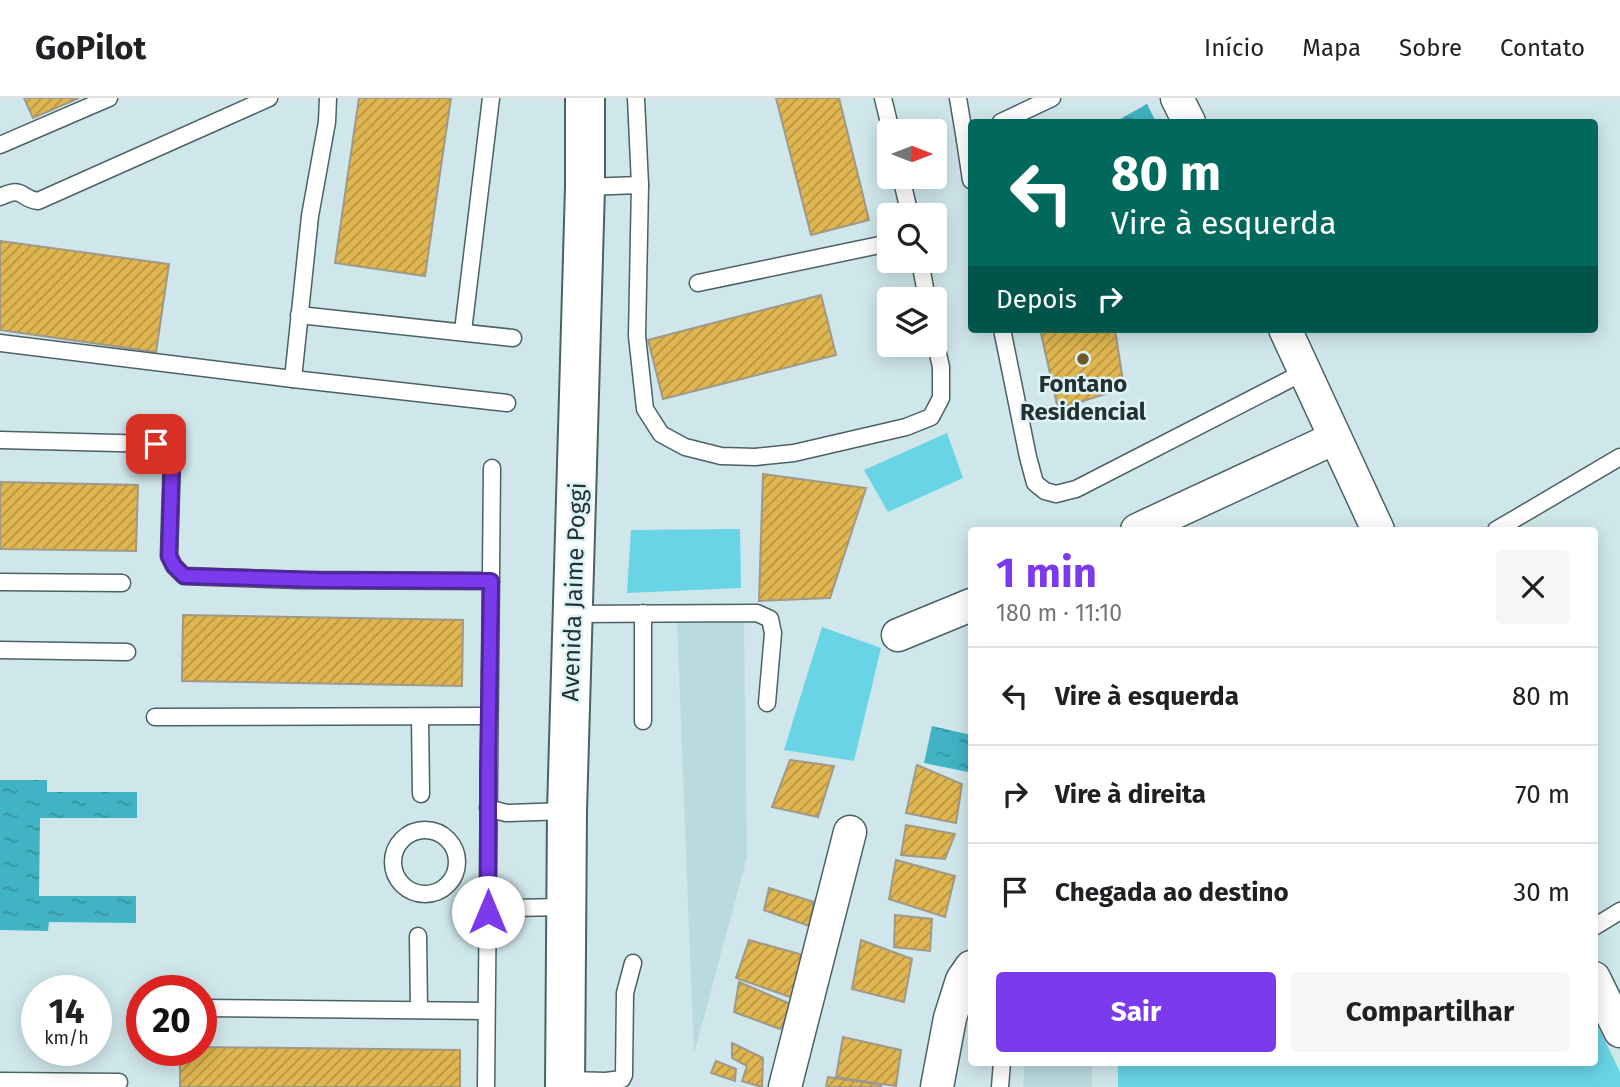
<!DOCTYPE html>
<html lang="pt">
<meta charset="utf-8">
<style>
body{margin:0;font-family:"Fira Sans",sans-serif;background:#f6f6f6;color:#202124;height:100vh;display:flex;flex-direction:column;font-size:26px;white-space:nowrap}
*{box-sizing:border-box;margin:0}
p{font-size:23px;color:#757577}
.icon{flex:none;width:38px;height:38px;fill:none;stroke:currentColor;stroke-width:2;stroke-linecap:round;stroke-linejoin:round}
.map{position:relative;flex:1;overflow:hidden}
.panel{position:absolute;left:968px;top:429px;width:630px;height:539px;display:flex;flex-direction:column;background:#fff;border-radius:7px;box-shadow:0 4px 18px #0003}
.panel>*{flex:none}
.top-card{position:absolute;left:968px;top:21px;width:630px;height:214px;border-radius:7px;box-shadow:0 4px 18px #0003;background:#00695c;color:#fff;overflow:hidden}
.needle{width:46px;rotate:90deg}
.controls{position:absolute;left:877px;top:21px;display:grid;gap:14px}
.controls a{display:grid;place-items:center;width:70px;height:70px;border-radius:7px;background:#fff;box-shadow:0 4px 18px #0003;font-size:35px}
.speed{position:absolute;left:21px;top:877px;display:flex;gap:14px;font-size:35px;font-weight:700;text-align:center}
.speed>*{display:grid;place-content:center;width:91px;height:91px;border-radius:50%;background:#fff;box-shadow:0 4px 18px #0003;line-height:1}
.speed small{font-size:18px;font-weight:400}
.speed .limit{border:10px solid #d22;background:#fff;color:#111}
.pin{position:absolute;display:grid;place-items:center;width:60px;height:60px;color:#fff;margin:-30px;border-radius:14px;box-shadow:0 4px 10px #0006}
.me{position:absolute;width:77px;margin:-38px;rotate:0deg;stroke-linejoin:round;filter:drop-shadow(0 0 5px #0008)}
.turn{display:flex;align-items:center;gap:24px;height:147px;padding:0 28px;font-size:32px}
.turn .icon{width:91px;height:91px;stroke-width:2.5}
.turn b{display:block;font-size:49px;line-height:60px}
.then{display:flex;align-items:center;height:66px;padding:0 28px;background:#0003;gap:14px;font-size:26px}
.round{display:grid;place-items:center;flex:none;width:74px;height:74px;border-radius:7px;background:#f6f6f6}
.head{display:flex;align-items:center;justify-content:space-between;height:119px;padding:0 28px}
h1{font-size:42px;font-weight:700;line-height:52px;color:#7c3aed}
.primary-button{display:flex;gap:14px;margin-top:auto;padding:14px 28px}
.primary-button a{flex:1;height:80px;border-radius:7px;background:#7c3aed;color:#fff;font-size:28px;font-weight:700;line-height:80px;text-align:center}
.primary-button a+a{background:#f6f6f6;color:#202124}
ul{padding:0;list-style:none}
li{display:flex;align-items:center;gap:21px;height:98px;padding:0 28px;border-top:2px solid #e0e0e0}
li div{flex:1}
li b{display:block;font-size:26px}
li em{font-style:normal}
header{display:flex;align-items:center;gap:42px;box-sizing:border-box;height:98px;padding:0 35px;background:#fff;border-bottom:2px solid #e0e0e0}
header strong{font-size:33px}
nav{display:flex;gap:38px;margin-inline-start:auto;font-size:24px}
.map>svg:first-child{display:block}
.built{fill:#badadf}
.green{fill:#69d4e5}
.water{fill:url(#water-ripples)}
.building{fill:url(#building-hatch);stroke:#a09888;stroke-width:2}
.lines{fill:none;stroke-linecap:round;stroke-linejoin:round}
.service-casing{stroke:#4c6164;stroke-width:19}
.minor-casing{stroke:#4c6164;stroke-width:35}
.tertiary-casing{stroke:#4c6164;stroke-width:42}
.service{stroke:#fff;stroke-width:16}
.minor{stroke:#fff;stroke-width:32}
.tertiary{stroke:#fff;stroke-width:38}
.route-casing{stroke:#51269a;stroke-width:18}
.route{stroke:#7c3aed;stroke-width:12}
.poi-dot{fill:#6d5928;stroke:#dcf4f8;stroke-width:2.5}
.labels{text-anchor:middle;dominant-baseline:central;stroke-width:5;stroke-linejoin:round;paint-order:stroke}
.poi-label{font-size:24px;font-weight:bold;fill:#273031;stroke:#dcf4f8}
.street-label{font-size:24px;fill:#273031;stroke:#dcf4f8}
</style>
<header>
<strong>GoPilot</strong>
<nav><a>Início</a><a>Mapa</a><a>Sobre</a><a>Contato</a></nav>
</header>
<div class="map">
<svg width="1620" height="989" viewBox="0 0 1620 989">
<defs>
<pattern id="water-ripples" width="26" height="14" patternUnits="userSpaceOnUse" patternTransform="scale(1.75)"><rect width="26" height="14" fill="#41b3c4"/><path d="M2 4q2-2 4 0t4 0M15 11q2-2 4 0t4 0" fill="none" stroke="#3692a0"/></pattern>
<pattern id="building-hatch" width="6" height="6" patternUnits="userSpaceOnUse" patternTransform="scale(1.75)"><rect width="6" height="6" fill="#e0b650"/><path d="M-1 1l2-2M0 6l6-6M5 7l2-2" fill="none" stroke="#b69443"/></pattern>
</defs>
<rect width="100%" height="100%" fill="#cfe7eb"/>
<g class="built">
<polygon points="677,525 744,525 747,759 694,956"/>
<polygon points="1025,964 1092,964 1092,989 1023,989"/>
</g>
<g class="green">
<polygon points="947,335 963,380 888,414 864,372"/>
<polygon points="740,431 741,490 627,495 631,432"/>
<polygon points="822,529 881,550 854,663 784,652"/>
<polygon points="1594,920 1620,974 1620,989 1118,989 1118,964 1594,964"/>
</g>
<g class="water">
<polygon points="1147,6 1156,24 1121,24 1120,21"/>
<polygon points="932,628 971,637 971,654 968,674 924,665"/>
<polygon points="0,682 47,682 47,694 137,694 137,720 40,720 39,798 136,798 136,825 49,824 48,833 0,832"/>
</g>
<g class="building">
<polygon points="24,0 79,0 33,20"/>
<polygon points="359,0 451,0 425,178 335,165"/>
<polygon points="776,0 839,0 869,122 811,137"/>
<polygon points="0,143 169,166 156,254 0,232"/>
<polygon points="821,197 836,257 663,301 648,242"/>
<polygon points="1040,231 1115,231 1124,290 1058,311"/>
<polygon points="763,376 866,390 830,500 759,503"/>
<polygon points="0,384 138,387 136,453 0,451"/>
<polygon points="183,517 463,522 462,588 182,583"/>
<polygon points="790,662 834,668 818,719 772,709"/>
<polygon points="917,667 962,686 956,725 906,715"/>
<polygon points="906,727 955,736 945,761 901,757"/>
<polygon points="896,762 955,778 945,819 889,801"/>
<polygon points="769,790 814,804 809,828 764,812"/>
<polygon points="895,817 932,821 930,853 894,849"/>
<polygon points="749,842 810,859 796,901 736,880"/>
<polygon points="861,842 912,861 904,904 852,891"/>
<polygon points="739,884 793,907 780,931 734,914"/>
<polygon points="843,939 901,952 896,988 836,979"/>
<polygon points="732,945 763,960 762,989 742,983 747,968 732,960"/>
<polygon points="201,949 460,952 460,989 180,989 180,952 201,952"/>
<polygon points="716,963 736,971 735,983 711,975"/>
<polygon points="828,979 881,987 881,989 826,989"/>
</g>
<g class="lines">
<defs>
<g id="service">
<polyline points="636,0 640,87 637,238 645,311 661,336 685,349 721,358 755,359 794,355 906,329 931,319 941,300 941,269 934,238"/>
<polyline points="883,0 891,33"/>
<polyline points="958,0 965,42"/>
<polyline points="1001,24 1052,0"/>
<polyline points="971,39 965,42 971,82"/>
<polyline points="0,47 109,0"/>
<polyline points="901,79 910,117"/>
<polyline points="585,89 640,87"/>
<path d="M0 99C25 87 19 101 38 103L269 0"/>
<polyline points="920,163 927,201"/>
<polyline points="698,185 889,145"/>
<polyline points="299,217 513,240"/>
<polyline points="1002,231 1028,359 1035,385 1045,393 1056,396 1076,391 1304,274"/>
<polyline points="463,233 491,0"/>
<polyline points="0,245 293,281 310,118 327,24 328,0"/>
<polyline points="293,281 507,305"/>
<polyline points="0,342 156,346 167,351 172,360 169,458 174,468 184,478 300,482 491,483"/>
<polyline points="1496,432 1620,359"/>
<polyline points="0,484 122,485"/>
<polyline points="643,515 643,623"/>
<polyline points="573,516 757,515 770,521 773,535 767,605"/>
<polyline points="0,552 127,554"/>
<polyline points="155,619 489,618"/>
<polyline points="420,619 421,696"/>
<polyline points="488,710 506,715 567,713"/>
<circle cx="425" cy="764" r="32"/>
<polyline points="488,814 509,810 567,809"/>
<polyline points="1594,829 1620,813"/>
<polyline points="418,838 419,912"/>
<polyline points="201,910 486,913"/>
<polyline points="565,982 606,983 622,981 624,977 625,895 633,865"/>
<polyline points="0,983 119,984"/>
<polyline points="486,989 492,370"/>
<polyline points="1000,989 1002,964"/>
</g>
<g id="minor">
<polyline points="1177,0 1189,24"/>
<polyline points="1285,231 1378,432"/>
<polyline points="1137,432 1335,340"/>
<polyline points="898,537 971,507"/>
<polyline points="1594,880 1620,933"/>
<polyline points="785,989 850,734"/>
<polyline points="937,989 950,920 962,882 971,869"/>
</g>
<polyline id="tertiary" points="565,989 567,713 585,89 585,0"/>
</defs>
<use href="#service" class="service-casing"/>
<use href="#minor" class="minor-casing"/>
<use href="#tertiary" class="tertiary-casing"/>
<use href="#service" class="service"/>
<use href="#minor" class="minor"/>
<use href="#tertiary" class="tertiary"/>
</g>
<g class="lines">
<defs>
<polyline id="route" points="156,346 167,351 172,360 169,458 174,468 184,478 320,482 491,483 488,674 488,814"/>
</defs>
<use href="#route" class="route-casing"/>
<use href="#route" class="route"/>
</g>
<circle class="poi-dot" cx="1083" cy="261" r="7"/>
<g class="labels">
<g class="poi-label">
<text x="1083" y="286">Fontano<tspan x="1083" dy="28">Residencial</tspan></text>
</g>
<g class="street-label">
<text transform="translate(574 494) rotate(-88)">Avenida Jaime Poggi</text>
</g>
</g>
</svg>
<div class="controls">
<a><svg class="needle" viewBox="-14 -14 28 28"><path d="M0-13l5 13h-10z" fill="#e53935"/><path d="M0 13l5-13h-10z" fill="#757577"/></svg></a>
<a><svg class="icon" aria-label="search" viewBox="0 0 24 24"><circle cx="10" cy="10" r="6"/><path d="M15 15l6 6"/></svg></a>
<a><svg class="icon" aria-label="layers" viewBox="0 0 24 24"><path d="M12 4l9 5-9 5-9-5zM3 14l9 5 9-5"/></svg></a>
</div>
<div class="speed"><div>14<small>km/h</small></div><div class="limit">20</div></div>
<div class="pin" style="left:156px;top:346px;background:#d93025"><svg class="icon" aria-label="arrive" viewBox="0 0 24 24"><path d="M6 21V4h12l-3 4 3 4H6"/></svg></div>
<svg class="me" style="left:488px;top:814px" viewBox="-20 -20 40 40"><circle r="19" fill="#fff"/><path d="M0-13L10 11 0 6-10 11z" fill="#7c3aed"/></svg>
<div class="top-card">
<div class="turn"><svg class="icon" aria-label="left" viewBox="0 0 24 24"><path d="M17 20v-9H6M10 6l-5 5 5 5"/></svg><div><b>80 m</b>Vire à esquerda</div></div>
<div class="then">Depois<svg class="icon" aria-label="right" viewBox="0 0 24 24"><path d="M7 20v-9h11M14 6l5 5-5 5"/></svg></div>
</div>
<section class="panel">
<div class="head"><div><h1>1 min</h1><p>180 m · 11:10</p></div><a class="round"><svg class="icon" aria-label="close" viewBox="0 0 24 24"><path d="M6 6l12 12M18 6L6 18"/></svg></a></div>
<ul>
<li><svg class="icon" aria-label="left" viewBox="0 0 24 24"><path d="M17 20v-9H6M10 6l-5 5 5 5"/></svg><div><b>Vire à esquerda</b></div><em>80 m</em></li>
<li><svg class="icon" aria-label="right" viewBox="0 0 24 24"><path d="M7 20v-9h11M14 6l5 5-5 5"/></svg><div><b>Vire à direita</b></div><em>70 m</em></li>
<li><svg class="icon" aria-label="arrive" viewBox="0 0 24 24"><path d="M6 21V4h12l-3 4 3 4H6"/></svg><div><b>Chegada ao destino</b></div><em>30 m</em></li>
</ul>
<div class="primary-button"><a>Sair</a><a>Compartilhar</a></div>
</section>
</div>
